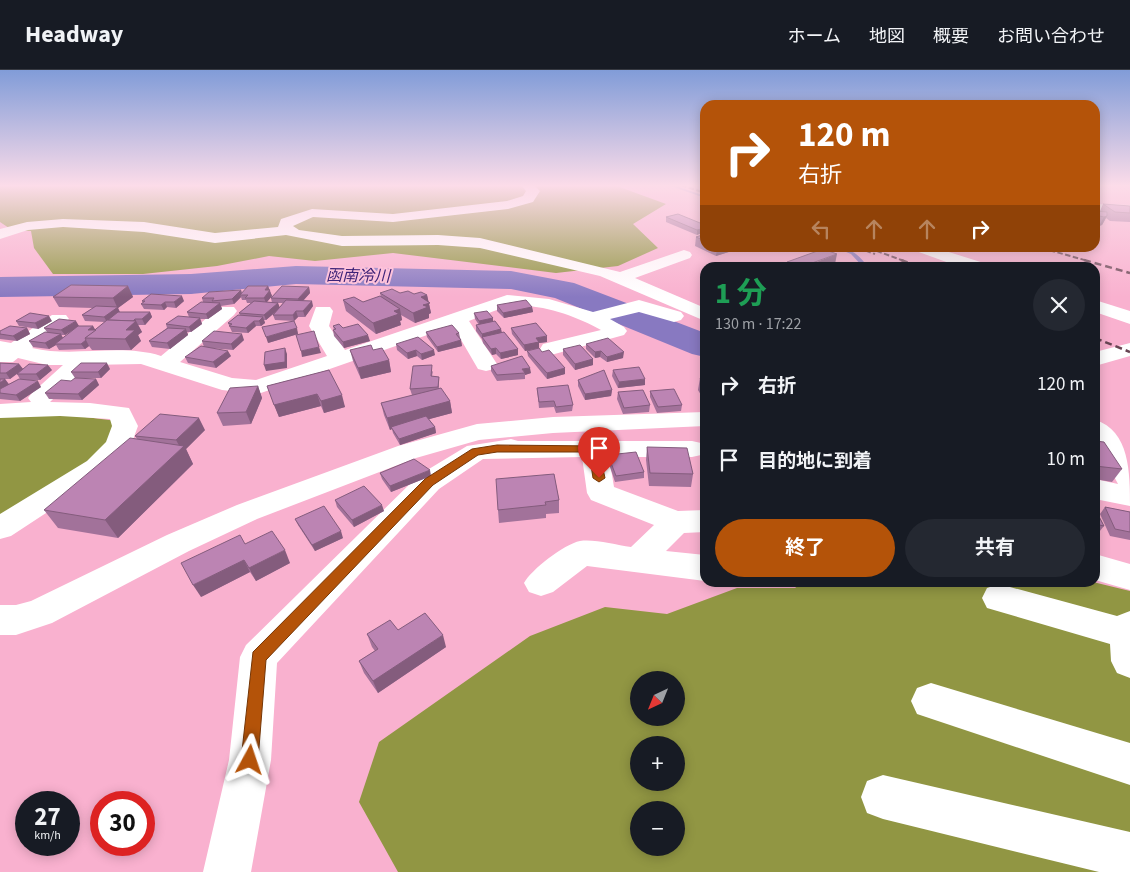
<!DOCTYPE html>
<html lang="ja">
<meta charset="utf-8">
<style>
body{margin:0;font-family:"Source Sans 3","Noto Sans JP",sans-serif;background:#242831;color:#f1f3f6;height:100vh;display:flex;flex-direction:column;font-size:19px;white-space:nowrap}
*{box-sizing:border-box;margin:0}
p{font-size:16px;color:#9ea1a6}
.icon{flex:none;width:28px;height:28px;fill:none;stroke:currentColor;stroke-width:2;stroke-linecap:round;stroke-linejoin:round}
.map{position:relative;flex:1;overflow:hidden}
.panel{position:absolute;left:700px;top:192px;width:400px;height:325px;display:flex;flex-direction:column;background:#171b24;border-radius:15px;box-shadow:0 2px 12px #0003}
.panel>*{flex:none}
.hud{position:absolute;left:700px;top:30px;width:400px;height:152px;border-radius:15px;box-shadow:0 2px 12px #0003;background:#b45309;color:#fff;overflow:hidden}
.needle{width:32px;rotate:223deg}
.controls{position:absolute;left:630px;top:601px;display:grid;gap:10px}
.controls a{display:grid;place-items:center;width:55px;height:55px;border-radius:50%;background:#171b24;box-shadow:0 2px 12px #0003;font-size:25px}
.speed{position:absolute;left:15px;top:721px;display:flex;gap:10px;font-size:25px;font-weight:700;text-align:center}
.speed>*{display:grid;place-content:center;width:65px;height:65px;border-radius:50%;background:#171b24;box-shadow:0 2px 12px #0003;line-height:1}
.speed small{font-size:12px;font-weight:400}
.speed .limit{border:8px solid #d22;background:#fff;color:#111}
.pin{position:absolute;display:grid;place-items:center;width:42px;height:42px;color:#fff;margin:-51px -21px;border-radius:50% 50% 50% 0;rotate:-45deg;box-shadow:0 0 5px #0007}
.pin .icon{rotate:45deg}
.me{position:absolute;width:55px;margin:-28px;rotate:5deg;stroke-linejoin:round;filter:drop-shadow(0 0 4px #0008)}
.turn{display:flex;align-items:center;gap:18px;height:105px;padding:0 15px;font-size:22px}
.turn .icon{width:65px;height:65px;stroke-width:2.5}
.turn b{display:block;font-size:35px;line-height:42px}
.lanes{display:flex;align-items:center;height:48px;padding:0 15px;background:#0003;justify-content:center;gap:25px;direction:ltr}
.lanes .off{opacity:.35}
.round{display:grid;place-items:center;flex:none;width:52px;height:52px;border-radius:26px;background:#242831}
.headline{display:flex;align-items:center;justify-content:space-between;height:85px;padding:0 15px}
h1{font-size:30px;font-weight:700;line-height:38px;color:#1e9e55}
.action{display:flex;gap:10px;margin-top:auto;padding:10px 15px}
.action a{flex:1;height:58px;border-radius:30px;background:#b45309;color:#fff;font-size:20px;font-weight:700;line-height:58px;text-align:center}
.action a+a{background:#242831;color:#f1f3f6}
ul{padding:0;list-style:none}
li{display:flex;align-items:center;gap:15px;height:75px;padding:0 15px}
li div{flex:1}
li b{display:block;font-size:19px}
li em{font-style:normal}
header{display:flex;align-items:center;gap:30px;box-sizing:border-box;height:70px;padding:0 25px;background:#171b24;border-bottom:1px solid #363941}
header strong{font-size:24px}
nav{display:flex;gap:28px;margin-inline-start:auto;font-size:18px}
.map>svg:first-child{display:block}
.forest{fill:#919643;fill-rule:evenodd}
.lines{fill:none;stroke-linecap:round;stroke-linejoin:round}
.stream{fill:#8879c1;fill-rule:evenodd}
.river{fill:#8879c1;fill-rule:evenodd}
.minor{fill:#fff;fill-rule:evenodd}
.rail-far1{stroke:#684553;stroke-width:2;stroke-dasharray:5.5 2.5;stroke-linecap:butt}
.rail{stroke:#684553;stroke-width:2.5;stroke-dasharray:7 4;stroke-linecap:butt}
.wall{fill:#a2729a;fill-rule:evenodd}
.shaded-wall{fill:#845c7d}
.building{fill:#bc84b3;stroke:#845c7d}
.route{fill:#b45309;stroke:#753606}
.labels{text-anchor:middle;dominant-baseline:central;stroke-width:4;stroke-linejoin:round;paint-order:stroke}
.far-water-label{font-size:16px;font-style:italic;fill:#3e2378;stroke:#fec3db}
</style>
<header>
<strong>Headway</strong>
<nav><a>ホーム</a><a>地図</a><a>概要</a><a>お問い合わせ</a></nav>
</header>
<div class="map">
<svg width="1130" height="802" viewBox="0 0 1130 802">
<rect width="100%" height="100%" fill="#f9b1cf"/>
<g class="forest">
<polygon points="0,115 614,115 666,134 633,154 658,178 618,196 556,203 393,183 315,191 269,186 217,196 143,204 53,204 34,178 31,161 12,160 0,152"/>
<polygon points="61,344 117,351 97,397 0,451 0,345"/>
<path d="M803 512H1093L1130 521V802H398L359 732 379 672 530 566 605 537 667 544 737 518H795ZM639 610H676V648H639ZM639 675H676V712H639ZM639 740H676V778H639Z"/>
</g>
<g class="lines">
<g class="stream">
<polygon points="668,115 673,115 705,126 705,128"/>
<path d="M839 178C853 178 861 188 869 198H864L851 184 839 179Z"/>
</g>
<polygon class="river" points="296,196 511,201 574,213 705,263 705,287 692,284 555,228 511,219 296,214 191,224 0,227 0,207 191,204"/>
<g class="minor">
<polygon points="521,115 534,115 540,121 533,132 508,139 393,152 313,147 293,156 299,160 342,166 438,165 480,168 620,202 684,180 690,182 692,185 690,188 635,208 705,238 705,251 600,206 480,178 438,175 342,176 286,165 215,173 144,162 63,157 28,160 0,169 0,159 27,152 63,149 144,152 215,163 278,157 281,149 312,139 393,144 507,131 523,126 526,121"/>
<polygon points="1095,134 1130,135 1130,143 1095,142"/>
<polygon points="914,178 936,178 987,194 989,198 963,198 916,181"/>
<path d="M507 225 549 229 593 242 639 230 681 242 684 246 681 250 674 252 639 242 610 249 624 257 627 261 624 265 551 285 543 284 540 279 543 274 601 260C576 246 539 232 509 237 496 239 482 246 469 251L497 294 494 299 486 301 478 299 453 256 258 324 222 320 141 294 88 295 50 332 90 333 129 338 138 356 131 375 107 403 11 466 0 469V444L87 391 106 372 112 356 110 349 60 346 0 348V334L31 332 28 328 32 323 63 295H47L18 288 13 292H0V271L11 273 52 245H66L69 249 32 278C74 288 120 273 161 286L220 237H234L237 241 234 245 180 292 232 308 256 310 327 286 309 256 316 237H330L333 241 329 256 345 280Z"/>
<polygon points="1095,230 1130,241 1130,254 1095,242"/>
<polygon points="1130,273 1130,286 1095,296 1095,282"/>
<polygon points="705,342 705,356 553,363 479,370 416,388 257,449 189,481 52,553 16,565 0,565 0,535 16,535 31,531 167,465 237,435 398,376 477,354 553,347"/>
<path d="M1095 350C1130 360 1130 404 1130 436L1095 429V409L1118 414 1095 370Z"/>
<path d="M511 369 518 371H692L701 373 705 379 701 385 692 387H609L614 417 678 441 705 440V462L684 463 666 481 705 485V511L587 496 553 522 541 526 529 522 524 513C531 500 564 474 580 471 595 469 615 475 631 477L654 455 591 430 587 423 582 387 483 389 439 419 277 593 271 690 251 802H203L229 690 240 587 246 575 419 405 467 376Z"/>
<polygon points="1095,484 1130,494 1130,520 1095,510"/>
<polygon points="999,514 1117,546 1130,541 1130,608 1117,603 1111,591 1110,574 987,538 982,528 987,518"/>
<polygon points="931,613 1130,673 1130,715 917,644 911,631 917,618"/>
<polygon points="883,705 1130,762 1130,802 1099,802 883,749 867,743 861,727 867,711"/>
</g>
<g class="rail-far1">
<polyline points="681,115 705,123"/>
<polyline points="858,178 875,184"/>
<polyline points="869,178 904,191"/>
<polyline points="1042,178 1088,191"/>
</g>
<g class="rail">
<polyline points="901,190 923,198"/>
<polyline points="1084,190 1130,203"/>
<polyline points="1095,268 1130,282"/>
</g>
</g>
<g class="wall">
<polygon points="1103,134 1130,136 1130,152 1110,151 1106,148 1102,155 1099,156 1095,155 1095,141 1100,141"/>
<polygon points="666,147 705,155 697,165 666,152"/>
<polygon points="705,164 705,178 735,178 735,180 716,186 695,176 696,167"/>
<polygon points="787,192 835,194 825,198 786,198"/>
<path d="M128 216 133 227 118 238 120 242H150L152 247 145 255H138L142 262 138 265 141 271 131 280H92L89 276 85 279 59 280 56 275 49 279 33 277 29 271 47 262 44 258 93 256 95 260H96L105 252 85 251 82 245 93 238 59 237 53 227ZM71 261 63 268 61 265H65Z"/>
<path d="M268 216 272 226 267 232 272 233 271 228 309 217 310 223 303 231 313 236 305 247H298L294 251 298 264 268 273 294 251 275 250 273 245 277 241 266 250H264L265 253 261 256H256L248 263 232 262 228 253 240 245 239 243 251 233H247L246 230H242L241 227 234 234 221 236 222 239 208 249H200L202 254 191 262H187L188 265 170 279 152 277 149 271 167 258 166 254 189 247 187 242 203 232 202 228 241 220 242 223ZM278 233H283L279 238Z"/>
<polygon points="380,223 427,225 431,243 429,244 429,248 415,253 401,245 402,250 400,251 401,255 376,264 346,241 343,230 363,232 381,227"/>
<polygon points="142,231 184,231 176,238 167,237 164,240 144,239 141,234 143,233"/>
<polygon points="497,235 532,237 533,242 504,248 497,241"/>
<polygon points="474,243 493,248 493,252 501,259 502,263 518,279 518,285 501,289 496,284 492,285 483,273 482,269 476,261 476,255 479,255 475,249"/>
<polygon points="16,251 52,251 38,259 19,256"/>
<polygon points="333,256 343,258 370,271 344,278 334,266 333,260 334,260"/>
<polygon points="27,258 30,264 17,271 0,269 0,261"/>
<polygon points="511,258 547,272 539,273 539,278 525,281 512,264"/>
<polygon points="426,262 459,263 462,276 438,282 427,267"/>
<polygon points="244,270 233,280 210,278 231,286 216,298 188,293 185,287 204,277 202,271"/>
<polygon points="396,274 435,285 422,290 417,286 408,289 397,280"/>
<polygon points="586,274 623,288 607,292 600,287 595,288 586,279"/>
<polygon points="563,279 593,289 593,295 575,300 563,285"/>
<polygon points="350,280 373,280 389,290 391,302 361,309 353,291"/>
<polygon points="527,281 542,282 565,304 547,309 528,286"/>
<path d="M0 293 19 294 23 299 52 300 40 310H27L41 317 20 331 0 329ZM17 304 20 309 9 314 5 309H10Z"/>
<polygon points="491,296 531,303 525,305 525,309 497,311 491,301"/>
<polygon points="110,299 101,308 75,308 71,302"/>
<polygon points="329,300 345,337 324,343 321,336 279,347 267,316"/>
<polygon points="613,300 645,315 618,318 612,306"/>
<polygon points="433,301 432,306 439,307 439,318 450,331 452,343 429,349 435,357 436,363 400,375 393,363 392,359 390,360 384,345 381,333 415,325 412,325 410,319"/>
<polygon points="705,307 705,332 698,320 700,308"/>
<polygon points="96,309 99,315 82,330 49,329 45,323 71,311"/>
<polygon points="578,310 612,320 611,326 585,330 578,316"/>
<polygon points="258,316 262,328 251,354 223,356 217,343"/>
<polygon points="537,318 573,335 572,341 556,343 554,337 539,338"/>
<polygon points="650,321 682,335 681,341 657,343 650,327"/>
<polygon points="618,322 650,335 649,342 623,344 617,329"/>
<polygon points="205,360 186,379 193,394 118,468 58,458 44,440 137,369 135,366"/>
<polygon points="1095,371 1122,399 1112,412 1095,409"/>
<polygon points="647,377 693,404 691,417 649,416 646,390"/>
<polygon points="608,385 644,402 644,408 615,412 608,391"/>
<polygon points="380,403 431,406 391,422 382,409"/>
<polygon points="554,404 559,430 559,443 546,444 546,448 499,453 498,440"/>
<polygon points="335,430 384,441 354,457 337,437"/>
<polygon points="1105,437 1130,442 1130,470 1110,466 1100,444"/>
<polygon points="1095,439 1104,456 1099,462 1095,462"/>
<polygon points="295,449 343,468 315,481 298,455"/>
<polygon points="245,474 290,493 256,511 250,502 201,527"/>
<polygon points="398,560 446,577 378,623 364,603 359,591 375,581 372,577 367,564"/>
</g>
<g class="shaded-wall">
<polygon points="1107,146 1102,155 1099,156 1104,147"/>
<polygon points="705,158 705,162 697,165 697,160"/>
<polygon points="717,178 735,178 735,180 716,186"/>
<polygon points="837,184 835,194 825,198 801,198"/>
<polygon points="128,216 133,227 118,238 120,243 107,252 104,247 117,237 113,228"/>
<polygon points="268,216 272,226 266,233 264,228 265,220"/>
<polygon points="309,217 310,223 300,234 298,229"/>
<polygon points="241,220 242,225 240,225 241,227 234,234 232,229"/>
<polygon points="427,225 431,243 429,244 429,248 415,253 413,243 421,227"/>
<polygon points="182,226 184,231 176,238 174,232"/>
<polygon points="312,231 313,236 305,247 303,241"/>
<polygon points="165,232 167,237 164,240 161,235"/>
<polygon points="220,233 222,239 208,249 206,244"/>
<polygon points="278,233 280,238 266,250 264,245"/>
<polygon points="532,237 533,242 504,248 503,243"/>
<polygon points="400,239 402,250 400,251 401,255 376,264 373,253 394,241"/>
<polygon points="296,241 298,247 294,251 293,245"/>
<polygon points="150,242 152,247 145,255 142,249"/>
<polygon points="49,246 52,251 38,259 35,253"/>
<polygon points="263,247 265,253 261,256 259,251"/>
<polygon points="200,248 202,254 191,262 189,257"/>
<polygon points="493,248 493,254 480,257 479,251"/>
<polygon points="135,249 142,262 138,265 141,271 131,280 125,269 126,260 130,253"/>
<polygon points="76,251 79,256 65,265 61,260"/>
<polygon points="254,251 256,256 248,263 246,258"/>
<polygon points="93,256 96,261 88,260"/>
<polygon points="27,258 30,264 17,271 13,266"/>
<polygon points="297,258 298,264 268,273 266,267"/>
<polygon points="186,259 188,265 170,279 167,273"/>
<polygon points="501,259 502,265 482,267 482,269 482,264"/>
<polygon points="61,264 64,270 55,274 56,275 49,279 45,273"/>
<polygon points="242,264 244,270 233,280 231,274"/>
<polygon points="368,265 370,271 344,278 343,272"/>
<polygon points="547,266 547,272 539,273 539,278 525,281 524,275 536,268"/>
<polygon points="86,270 89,276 85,279 81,274"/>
<polygon points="461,270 462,276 438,282 437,277"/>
<polygon points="319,277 321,283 302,287 301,281"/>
<polygon points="285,278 287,284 287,298 266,301 264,295"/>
<polygon points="496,278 496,284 492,285 491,279"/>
<polygon points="518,279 518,285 501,289 500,283"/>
<polygon points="416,280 417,286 408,289 407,283"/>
<polygon points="434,280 435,285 422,290 421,284"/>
<polygon points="228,281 231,286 216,298 213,292"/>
<polygon points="601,281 600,287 595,288 595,282"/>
<polygon points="624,282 623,288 607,292 607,287"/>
<polygon points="593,289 593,295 575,300 575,294"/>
<polygon points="389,290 391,302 361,309 358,298"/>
<polygon points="107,293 110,299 101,308 98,302"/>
<polygon points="19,294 23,299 10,309 6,303"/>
<polygon points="48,295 52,300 40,310 36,304"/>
<polygon points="530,298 531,303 525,305 525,303 522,299"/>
<polygon points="565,298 565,304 547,309 547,303"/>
<polygon points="5,309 9,315 0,322 0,313"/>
<polygon points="96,309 99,315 82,330 78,324"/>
<polygon points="645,309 645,315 618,318 619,312"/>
<polygon points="38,311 41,317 20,331 16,325"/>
<polygon points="258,316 262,328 251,354 246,342"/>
<polygon points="612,320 611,326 585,330 585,324"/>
<polygon points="317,324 321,336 279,347 274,335"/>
<polygon points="342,325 345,337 324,343 321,331"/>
<polygon points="450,331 452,343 393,359 391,357 392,359 390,360 387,348"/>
<polygon points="199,348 205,360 186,379 193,394 118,468 105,450 181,379 176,370"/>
<polygon points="435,357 436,363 400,375 399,369"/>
<polygon points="430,400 431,406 391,422 390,416"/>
<polygon points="382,435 384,441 354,457 352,450"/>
<polygon points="341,461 343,468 315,481 312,475"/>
<polygon points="285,480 290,493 256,511 249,498"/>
<polygon points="244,490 250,502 201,527 193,515"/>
<polygon points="443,565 446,577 378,623 373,611"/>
</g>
<g class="building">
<polygon points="1103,134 1130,136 1130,143 1115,142"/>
<polygon points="1095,141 1107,142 1107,146 1104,147 1095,145"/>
<polygon points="678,144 705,155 705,158 697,160 666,147"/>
<polygon points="705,164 705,171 696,167"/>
<polygon points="823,179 837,184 801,197 787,192"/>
<polygon points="71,215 128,216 113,228 53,227"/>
<polygon points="248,216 268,216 265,220 270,220 264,228 245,228 248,225 240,225"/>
<polygon points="282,216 309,217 298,229 271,228"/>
<polygon points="392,219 400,223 408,221 414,224 421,222 427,225 421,227 430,233 423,235 428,237 413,243 380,223"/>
<polygon points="241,220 232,229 212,231 214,228 202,228 209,222"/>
<polygon points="151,224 182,226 174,232 165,232 161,235 141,234 145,231 142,231"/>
<polygon points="380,226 400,239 394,241 399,244 373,253 343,230 354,227 363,232"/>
<polygon points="286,230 312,231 303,241 296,241 293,245 273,245"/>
<polygon points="526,230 532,237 503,243 497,235"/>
<polygon points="254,231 278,233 264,245 239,243"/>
<polygon points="201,232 220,233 206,244 187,242"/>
<polygon points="96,236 118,237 104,247 82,245"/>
<polygon points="487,241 493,248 479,251 474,243"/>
<polygon points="118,242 150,242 142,249 135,249 133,251 108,250"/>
<polygon points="30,243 49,246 35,253 16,251"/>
<polygon points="238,245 263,247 259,251 254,251 246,258 229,256 232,254 228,253"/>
<polygon points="178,246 200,248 189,257 166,254"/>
<polygon points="59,249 76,251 61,260 44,258"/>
<polygon points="107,250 136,251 126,260 135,260 125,269 85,268"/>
<polygon points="294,251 297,258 266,267 262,257"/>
<polygon points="495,251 501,259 482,264 476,255"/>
<polygon points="536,253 547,266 536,268 539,272 524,275 511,258"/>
<polygon points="339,254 343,258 358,254 368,265 343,272 333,260 336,259 333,256"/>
<polygon points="452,255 459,263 456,264 461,270 437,277 426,262"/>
<polygon points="10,256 27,258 13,266 0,264 0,261"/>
<polygon points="78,256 93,256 88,260 96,260 85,268 86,270 81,274 55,274"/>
<polygon points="168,258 186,259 167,273 149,271"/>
<polygon points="214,261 242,264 231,274 202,271"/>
<polygon points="314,261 319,277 301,281 296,265"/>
<polygon points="45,262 61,264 45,273 29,271"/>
<polygon points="504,262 518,279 500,283 496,278 491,279 482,267"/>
<polygon points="418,267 434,280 421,284 416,280 407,283 396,274"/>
<polygon points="608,268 624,282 607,287 601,281 595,282 586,274"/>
<polygon points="371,275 373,280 382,278 389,290 358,298 350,280"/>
<polygon points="580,275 593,289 575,294 563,279"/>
<polygon points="201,276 228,281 213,292 185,287"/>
<polygon points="285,278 285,292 264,295 265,282"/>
<polygon points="539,278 542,282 549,280 565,298 547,303 527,281"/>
<polygon points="522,286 530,298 522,299 525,303 497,305 491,296"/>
<polygon points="0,293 19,294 6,303 0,303"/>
<polygon points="81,293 107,293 98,302 71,302"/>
<polygon points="29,294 48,295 36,304 17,304"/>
<polygon points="432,295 431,306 439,307 438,317 410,319 413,296"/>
<polygon points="639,297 645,309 619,312 613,300"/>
<polygon points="329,300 342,325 321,331 317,324 274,335 267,316"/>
<polygon points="604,300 612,320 585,324 578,310"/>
<polygon points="705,307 705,316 700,308"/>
<polygon points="75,308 96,309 78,324 45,323 61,310 71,311"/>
<polygon points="0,309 5,309 0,313"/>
<polygon points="19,309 38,311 16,325 0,323 0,319"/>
<polygon points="568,315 573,335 556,337 554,331 539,332 537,318"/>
<polygon points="258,316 246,342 217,343 230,318"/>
<polygon points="441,318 450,331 387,348 381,333"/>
<polygon points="674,319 682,335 658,337 650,321"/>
<polygon points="643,320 650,335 624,338 618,322"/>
<polygon points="160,344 199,348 176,370 135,366"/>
<polygon points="426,346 435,357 399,369 391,357"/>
<polygon points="130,368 184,376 105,450 44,440"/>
<polygon points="1095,371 1104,372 1122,399 1095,396"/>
<polygon points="647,377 687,378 693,404 650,403"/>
<polygon points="636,382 644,402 616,406 608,385"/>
<polygon points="414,389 430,400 390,416 380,403"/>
<polygon points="554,404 559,430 545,432 546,435 498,440 496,409"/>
<polygon points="364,416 382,435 352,450 335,430"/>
<polygon points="324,436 341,461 312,475 295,449"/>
<polygon points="1105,437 1130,442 1130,462 1115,459"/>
<polygon points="1095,439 1104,456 1095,454"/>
<polygon points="272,461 285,480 249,498 244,490 193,515 181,493 240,465 245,474"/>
<polygon points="425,543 443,565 373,611 359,591 378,579 367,564 390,550 398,560"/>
</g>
<linearGradient id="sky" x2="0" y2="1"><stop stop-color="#819cd8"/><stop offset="0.51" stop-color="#fcdce9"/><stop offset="1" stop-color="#fcdce9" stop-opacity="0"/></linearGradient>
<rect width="1130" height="227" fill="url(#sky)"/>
<polygon class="route" points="497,375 598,376 605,408 599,412 593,408 589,382 497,382 478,385 433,415 266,590 258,690 256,696 250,699 244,696 241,690 253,582 425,409 472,379"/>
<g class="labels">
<g class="far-water-label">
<text transform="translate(358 206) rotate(1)">函南冷川</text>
</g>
</g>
</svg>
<div class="controls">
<a><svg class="needle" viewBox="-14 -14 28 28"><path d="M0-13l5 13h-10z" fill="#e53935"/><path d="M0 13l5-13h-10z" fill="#9ea1a6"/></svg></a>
<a>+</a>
<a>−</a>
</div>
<div class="speed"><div>27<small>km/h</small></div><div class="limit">30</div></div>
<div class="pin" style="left:599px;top:408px;background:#d93025"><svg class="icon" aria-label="arrive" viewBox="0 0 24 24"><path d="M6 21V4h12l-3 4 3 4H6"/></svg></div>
<svg class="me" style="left:250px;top:690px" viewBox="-20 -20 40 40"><path d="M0-17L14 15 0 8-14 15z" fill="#b45309" stroke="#fff" stroke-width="4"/></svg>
<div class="hud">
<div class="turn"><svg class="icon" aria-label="right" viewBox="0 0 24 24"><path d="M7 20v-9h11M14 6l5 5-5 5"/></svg><div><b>120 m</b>右折</div></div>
<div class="lanes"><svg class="icon off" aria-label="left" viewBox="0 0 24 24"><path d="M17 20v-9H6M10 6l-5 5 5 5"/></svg><svg class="icon off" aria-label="ahead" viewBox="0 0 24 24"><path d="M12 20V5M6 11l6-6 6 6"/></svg><svg class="icon off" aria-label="ahead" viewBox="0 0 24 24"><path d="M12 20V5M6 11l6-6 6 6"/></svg><svg class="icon" aria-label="right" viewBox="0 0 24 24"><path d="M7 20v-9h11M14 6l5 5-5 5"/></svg></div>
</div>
<section class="panel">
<div class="headline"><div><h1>1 分</h1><p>130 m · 17:22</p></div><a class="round"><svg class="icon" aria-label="close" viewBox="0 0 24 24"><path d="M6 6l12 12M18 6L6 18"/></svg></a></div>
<ul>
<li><svg class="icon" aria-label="right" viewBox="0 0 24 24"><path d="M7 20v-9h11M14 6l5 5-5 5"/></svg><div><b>右折</b></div><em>120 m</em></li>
<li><svg class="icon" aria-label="arrive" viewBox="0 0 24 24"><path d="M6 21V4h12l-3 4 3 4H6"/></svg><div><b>目的地に到着</b></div><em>10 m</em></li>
</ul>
<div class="action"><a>終了</a><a>共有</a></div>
</section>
</div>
